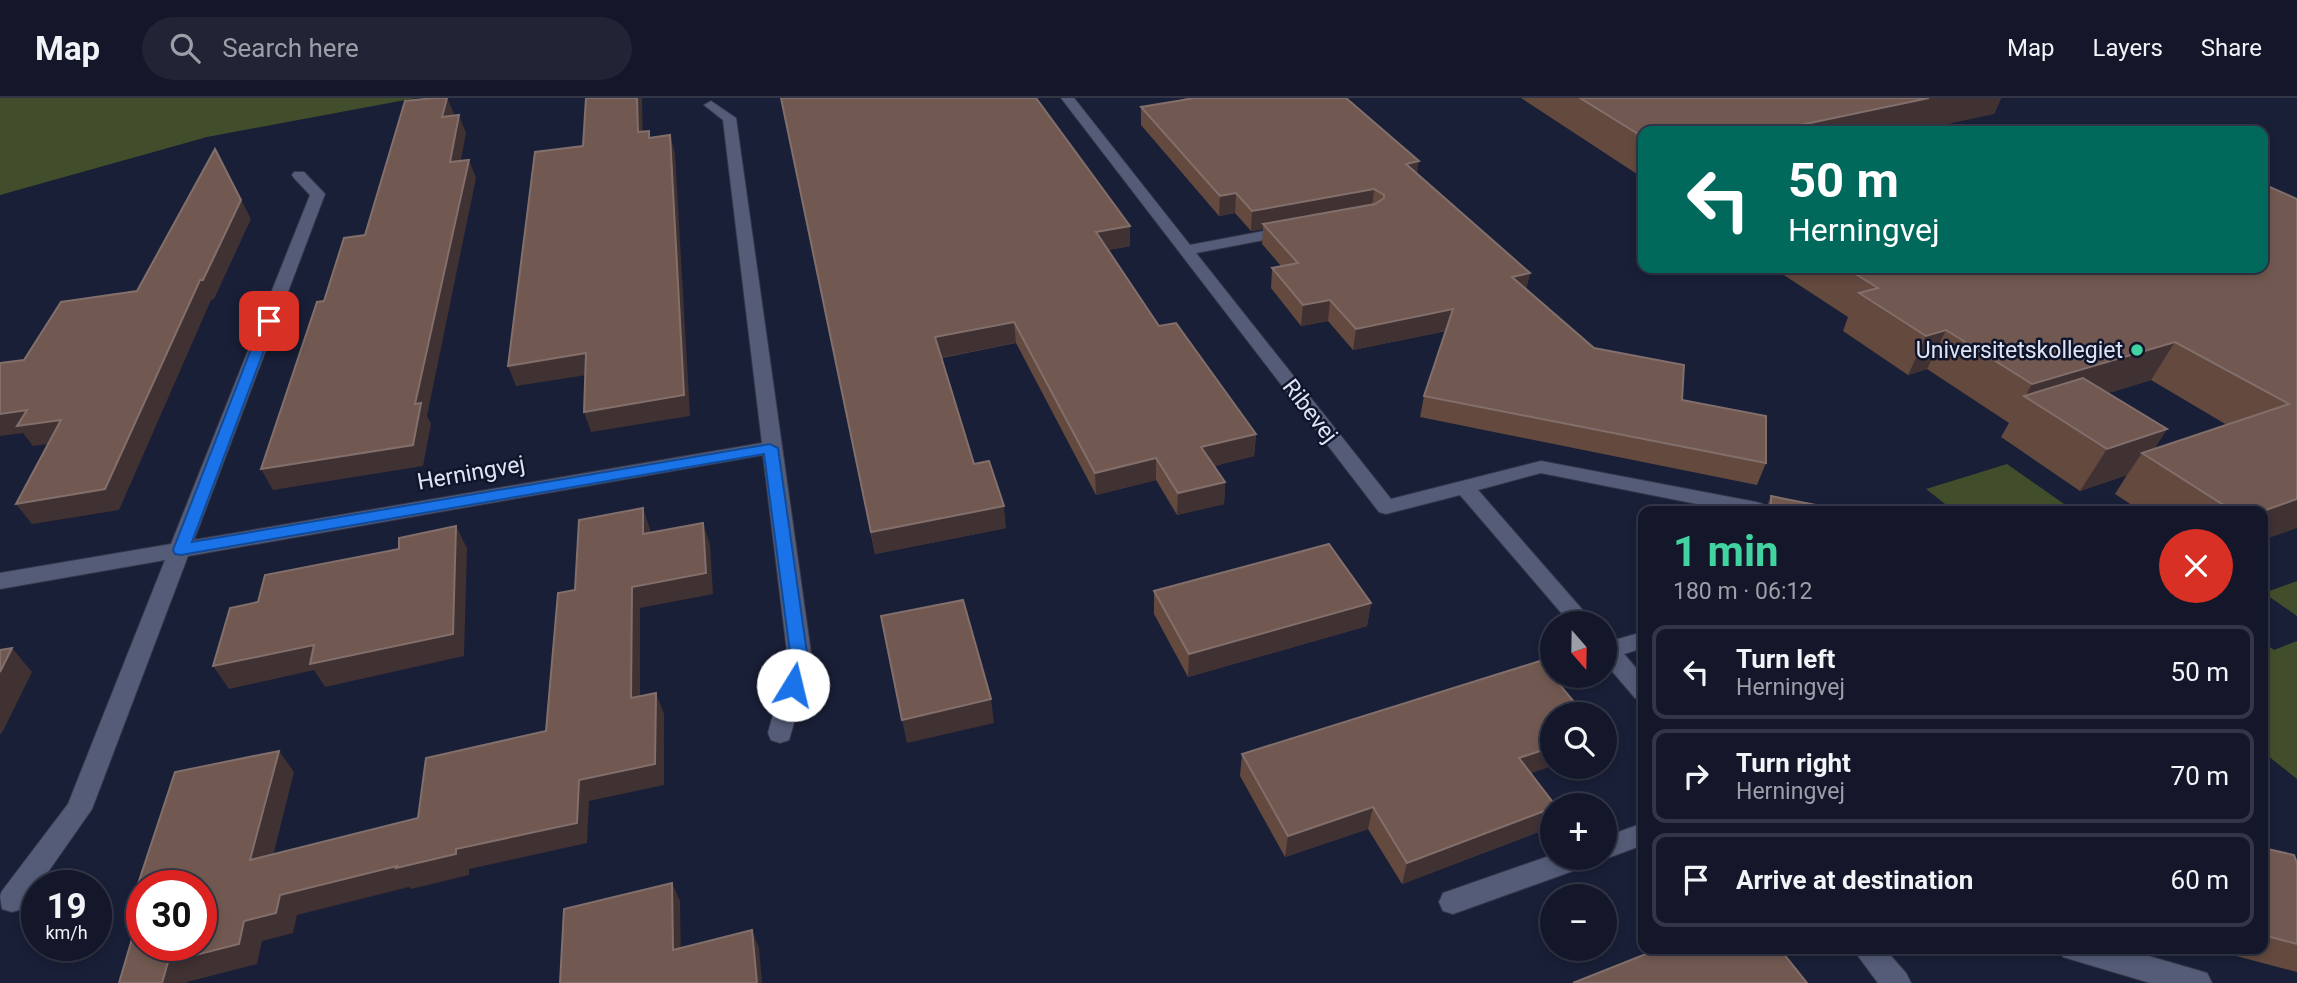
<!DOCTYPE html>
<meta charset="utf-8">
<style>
body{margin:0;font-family:Roboto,sans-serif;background:#202435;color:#f1f3f6;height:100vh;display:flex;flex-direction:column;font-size:26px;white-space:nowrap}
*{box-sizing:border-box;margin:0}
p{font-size:23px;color:#9d9fa8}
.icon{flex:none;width:38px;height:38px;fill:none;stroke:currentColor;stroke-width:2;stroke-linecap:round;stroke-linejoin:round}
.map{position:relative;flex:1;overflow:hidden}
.side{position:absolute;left:1638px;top:408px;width:630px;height:448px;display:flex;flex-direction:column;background:#131729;border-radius:14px;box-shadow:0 4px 10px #0003,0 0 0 2px #323646}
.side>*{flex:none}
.hud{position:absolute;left:1638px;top:28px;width:630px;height:147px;border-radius:14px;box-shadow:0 4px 10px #0003,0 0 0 2px #323646;background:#00695c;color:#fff;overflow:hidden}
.needle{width:46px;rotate:160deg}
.controls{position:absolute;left:1540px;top:513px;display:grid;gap:14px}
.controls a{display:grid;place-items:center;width:77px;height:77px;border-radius:50%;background:#131729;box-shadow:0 4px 10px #0003,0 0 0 2px #323646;font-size:35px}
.speed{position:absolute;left:21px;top:772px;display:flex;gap:14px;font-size:35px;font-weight:700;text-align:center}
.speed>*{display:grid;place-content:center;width:91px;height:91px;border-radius:50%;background:#131729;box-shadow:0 4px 10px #0003,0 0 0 2px #323646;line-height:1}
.speed small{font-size:18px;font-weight:400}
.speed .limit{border:10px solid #d22;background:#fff;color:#111}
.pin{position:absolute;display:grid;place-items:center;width:60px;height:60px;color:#fff;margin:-30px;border-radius:14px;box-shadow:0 4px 10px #0006}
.me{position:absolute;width:77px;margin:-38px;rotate:9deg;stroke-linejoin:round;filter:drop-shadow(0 0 5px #0008)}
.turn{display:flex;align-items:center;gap:24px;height:147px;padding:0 35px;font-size:32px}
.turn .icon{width:91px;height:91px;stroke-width:2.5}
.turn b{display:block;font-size:49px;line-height:60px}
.round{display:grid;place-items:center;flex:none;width:74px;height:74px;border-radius:37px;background:#202435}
.overview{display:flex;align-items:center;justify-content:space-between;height:119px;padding:0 35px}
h1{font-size:42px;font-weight:700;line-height:52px;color:#41d4a1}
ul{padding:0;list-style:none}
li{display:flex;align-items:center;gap:21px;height:94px;margin:0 14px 10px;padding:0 21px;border:4px solid #323646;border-radius:14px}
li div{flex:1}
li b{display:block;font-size:26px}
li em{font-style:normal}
header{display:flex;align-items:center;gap:42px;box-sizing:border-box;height:98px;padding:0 35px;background:#131729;border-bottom:2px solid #323646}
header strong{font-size:33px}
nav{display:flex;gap:38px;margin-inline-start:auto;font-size:24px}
.search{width:490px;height:63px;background:#202435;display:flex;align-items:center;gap:18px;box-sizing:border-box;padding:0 24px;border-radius:38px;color:#9d9fa8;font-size:26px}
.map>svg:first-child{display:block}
.green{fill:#424e2b}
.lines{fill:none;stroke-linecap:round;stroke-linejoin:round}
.minor-casing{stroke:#35384d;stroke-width:2}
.minor{fill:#545c78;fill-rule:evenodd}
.wall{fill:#63493e;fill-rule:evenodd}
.shaded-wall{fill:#403133}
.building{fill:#715951;stroke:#826f6b;stroke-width:2}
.route{fill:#1a73e8;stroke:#114b97;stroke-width:2}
.poi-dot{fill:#41d4a1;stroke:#10152c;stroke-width:2.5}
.labels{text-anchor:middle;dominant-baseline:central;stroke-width:5;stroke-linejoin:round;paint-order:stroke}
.poi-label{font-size:23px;fill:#dfe4f5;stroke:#10152c;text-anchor:end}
.street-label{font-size:23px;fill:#dfe4f5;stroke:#10152c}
</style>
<header>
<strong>Map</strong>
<div class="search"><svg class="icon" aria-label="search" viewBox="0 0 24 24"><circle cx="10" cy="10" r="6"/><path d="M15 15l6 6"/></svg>Search here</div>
<nav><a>Map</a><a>Layers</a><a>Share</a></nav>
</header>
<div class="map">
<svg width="2297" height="885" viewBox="0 0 2297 885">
<rect width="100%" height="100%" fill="#191f37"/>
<g class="green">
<polygon points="0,0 416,0 207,39 0,97"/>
<polygon points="2007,366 2074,413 1954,413 1926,391"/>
<polygon points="2297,483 2297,518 2264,495"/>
<polygon points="2297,543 2297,681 2263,654 2263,544 2274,552"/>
</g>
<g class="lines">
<defs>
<g id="minor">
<polygon points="1061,0 1074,0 1190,147 1291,128 1296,130 1299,133 1296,136 1196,155 1391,401 1541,363 1756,404 1763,406 1766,411 1732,413 1541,375 1478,392 1594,525 1570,525 1460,397 1386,416 1379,414"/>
<polygon points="711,3 736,20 812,562 789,642 780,645 771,642 768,635 788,562 763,357 188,458 92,711 22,811 12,814 2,811 0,798 2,793 68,706 165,462 0,491 0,475 171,446 310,97 294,80 292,77 294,74 304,74 325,96 194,442 762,345 723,22 704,7"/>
<polygon points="1643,534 1643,550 1624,556 1643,578 1643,603 1635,600 1605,565 1605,542 1611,543"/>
<polygon points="1643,725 1643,747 1605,761 1600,760 1605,760 1605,739"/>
<polygon points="1552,757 1591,760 1587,768 1453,816 1443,813 1439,804 1443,795"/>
<polygon points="1852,850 1884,850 1906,875 1911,885 1878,885"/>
<polygon points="2059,850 2121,850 2197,872 2207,875 2212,885 2150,885 2063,859"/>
</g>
</defs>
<use href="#minor" class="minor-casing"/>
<use href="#minor" class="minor"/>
</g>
<g class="wall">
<polygon points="781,0 1130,128 1130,148 1108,152 1159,228 1256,336 1254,358 1214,368 1225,384 1224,406 1177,417 1156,382 1096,397 1016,245 942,260 974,366 1006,430 875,456"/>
<polygon points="1184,0 1346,0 1417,76 1530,175 1526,191 1594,250 1682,302 1766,365 1757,387 1420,319 1424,298 1446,233 1353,252 1328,223 1301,228 1271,190 1272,170 1281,168 1262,146 1263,131 1251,133 1235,115 1219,118 1141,27 1141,9 1186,1"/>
<polygon points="1521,0 2001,0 1994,16 1643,33 1643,80"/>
<path d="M2297 101V430L2263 413H2141L2115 396 2127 377 2080 393 2001 339 2009 325 1927 271 1908 277 1843 233 1848 219 1773 170H2263ZM2151 282 2227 327 2154 351 2167 331 2108 295Z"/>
<polygon points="1771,398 1771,413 1765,413"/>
<polygon points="1154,493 1371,505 1367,528 1188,579 1154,516"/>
<polygon points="1242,656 1531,675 1552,707 1552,720 1549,730 1402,786 1368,731 1285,759 1240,678"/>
<polygon points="2263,750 2297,765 2297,874 2206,850 2263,850"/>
</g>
<g class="shaded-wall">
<polygon points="447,0 454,16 449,37 442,19"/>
<polygon points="637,0 642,0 643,52 638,34"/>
<polygon points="1929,0 2001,0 1994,16 1916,33 1772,33"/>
<polygon points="459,17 466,35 457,83 450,64"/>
<polygon points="670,37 675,55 690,318 591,334 584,314"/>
<polygon points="215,51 251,121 214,201 211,202 119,412 32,426 16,406 105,391"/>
<polygon points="469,62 476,80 427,318 431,326 423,368 273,392 261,371 415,306"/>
<polygon points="1419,63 1416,82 1406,66"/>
<polygon points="1374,91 1372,110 1263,126 1263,131 1251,133 1252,113"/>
<polygon points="1236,95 1235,115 1219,118 1220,98"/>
<polygon points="1130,128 1130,148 1097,154 1096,134"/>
<polygon points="1530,175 1525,195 1512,179"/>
<polygon points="1330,202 1328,223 1301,228 1303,207"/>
<polygon points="1453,211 1449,232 1353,252 1356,231"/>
<polygon points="1014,224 1016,245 938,260 935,239"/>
<polygon points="1946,232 1927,271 1908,277 1926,238"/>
<polygon points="2175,244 2151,282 2048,314 2025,299 2032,286"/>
<polygon points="586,255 593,276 516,288 508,268"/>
<polygon points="27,312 61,322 75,342 33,348 23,335 0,338 0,316"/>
<polygon points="2167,331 2148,359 2142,355 2127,377 2080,393 2107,351"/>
<polygon points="1256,336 1254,358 1200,371 1201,349"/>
<polygon points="1156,360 1156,382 1096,397 1095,375"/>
<polygon points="1225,384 1224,406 1177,417 1178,395"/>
<polygon points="2297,401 2297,430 2263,442 2263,413"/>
<polygon points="1004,408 1006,430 875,456 871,434"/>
<polygon points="643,410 650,431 651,457 643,436"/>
<polygon points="703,425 710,446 713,496 640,510 640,621 631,600 632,489"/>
<polygon points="456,428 467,450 464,558 325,589 314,572 229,591 213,568"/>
<polygon points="1371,505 1367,528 1188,579 1189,556"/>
<polygon points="12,550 32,574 2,635 0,636 0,574"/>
<polygon points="656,595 664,616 664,687 589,703 587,745 469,771 469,777 411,791 409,789 297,817 293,835 262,843 257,866 187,884 187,885 162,885 168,864 244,823 280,797 456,751 579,682"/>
<polygon points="991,601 994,625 907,645 902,622"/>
<polygon points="1552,649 1552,668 1512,682 1519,660"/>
<polygon points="279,653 294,674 267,782 250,762"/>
<polygon points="1373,709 1368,731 1285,759 1288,738"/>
<polygon points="1552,710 1552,720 1549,730 1402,786 1407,765"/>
<polygon points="672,785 680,803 681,870 673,852"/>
<polygon points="142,794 142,803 135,795"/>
<polygon points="752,832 759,850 762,885 757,885"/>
</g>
<g class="building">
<polygon points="434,0 447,0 442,19 459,17 450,64 469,62 415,306 421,305 413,347 261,371 317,204 324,203 344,140 365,137 405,3"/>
<polygon points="586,0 637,0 638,34 649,33 649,40 670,37 684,297 584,314 586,255 508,268 535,54 583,48"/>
<polygon points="781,0 1036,0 1130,128 1096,134 1159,228 1176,225 1256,336 1201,349 1225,384 1178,395 1156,360 1095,375 1014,224 935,239 974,366 989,363 1004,408 871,434"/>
<polygon points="1195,0 1346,0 1419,63 1406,66 1530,175 1512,179 1594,250 1684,267 1682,302 1766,318 1766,365 1424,298 1453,211 1356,231 1330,202 1303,207 1272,170 1298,165 1263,126 1375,106 1384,100 1384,97 1374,91 1252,113 1236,95 1220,98 1141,9"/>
<polygon points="1580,0 1929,0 1772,33 1643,33 1643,39"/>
<polygon points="215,51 241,102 203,182 200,182 105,391 16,406 61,322 17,328 27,312 0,316 0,265 24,262 61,204 137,193"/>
<polygon points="2263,86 2297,101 2297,401 2263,413 2233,413 2142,355 2289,306 2175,244 2032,286 1946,232 1926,238 1859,195 1878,190 1846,170 2263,170"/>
<polygon points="2083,280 2167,331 2107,351 2024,298"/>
<polygon points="1771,398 1846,413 1771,413"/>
<polygon points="643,410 643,436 703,425 706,475 632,489 631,600 656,595 655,666 579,682 577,725 456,751 456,756 396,770 397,768 280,797 276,815 244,823 239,846 168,864 162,885 119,885 142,807 142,847 201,847 201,788 142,788 142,794 135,795 175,674 279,653 250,762 418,720 426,660 546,633 558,495 575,492 579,422"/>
<polygon points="456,428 453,536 310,566 314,547 213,568 230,510 258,504 265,477 399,451 399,440"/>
<polygon points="1329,446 1371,505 1189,556 1154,493"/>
<polygon points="963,502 991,601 902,622 881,518"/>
<polygon points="12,550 0,574 0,552"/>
<polygon points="1540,563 1584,616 1552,616 1552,649 1519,660 1555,707 1552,707 1552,710 1407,765 1373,709 1288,738 1242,656"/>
<polygon points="2263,750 2294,757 2297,765 2297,846 2263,837"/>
<polygon points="672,785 673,852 752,832 757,885 560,885 564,811"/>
<polygon points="1661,850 1779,850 1807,885 1573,885"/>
</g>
<polygon class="route" points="269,219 275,223 192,444 770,346 778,350 808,562 799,591 787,591 784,587 791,562 764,356 181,457 175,456 173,452 262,223"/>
<circle class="poi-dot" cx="2137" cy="252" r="7"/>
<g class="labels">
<g class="poi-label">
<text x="2123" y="252">Universitetskollegiet</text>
</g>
<g class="street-label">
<text transform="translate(1310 313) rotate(52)">Ribevej</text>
<text transform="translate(471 375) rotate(-10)">Herningvej</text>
</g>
</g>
</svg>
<div class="controls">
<a><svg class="needle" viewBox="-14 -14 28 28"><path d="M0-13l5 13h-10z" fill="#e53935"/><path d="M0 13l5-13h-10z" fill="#9d9fa8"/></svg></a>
<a><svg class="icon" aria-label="search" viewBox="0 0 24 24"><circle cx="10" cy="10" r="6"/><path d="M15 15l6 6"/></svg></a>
<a>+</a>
<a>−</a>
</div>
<div class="speed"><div>19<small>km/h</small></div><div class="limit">30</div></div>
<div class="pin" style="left:269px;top:223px;background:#d93025"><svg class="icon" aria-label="arrive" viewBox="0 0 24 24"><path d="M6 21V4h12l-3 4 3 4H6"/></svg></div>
<svg class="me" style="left:793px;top:587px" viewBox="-20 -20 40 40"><circle r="19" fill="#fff"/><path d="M0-13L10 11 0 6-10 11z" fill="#1a73e8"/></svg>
<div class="hud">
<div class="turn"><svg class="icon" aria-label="left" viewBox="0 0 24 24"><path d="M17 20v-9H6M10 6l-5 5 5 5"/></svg><div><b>50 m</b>Herningvej</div></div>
</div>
<section class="side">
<div class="overview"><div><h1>1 min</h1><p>180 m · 06:12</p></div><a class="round" style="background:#d93025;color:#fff"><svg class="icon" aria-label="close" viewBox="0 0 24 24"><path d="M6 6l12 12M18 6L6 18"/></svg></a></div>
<ul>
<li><svg class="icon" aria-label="left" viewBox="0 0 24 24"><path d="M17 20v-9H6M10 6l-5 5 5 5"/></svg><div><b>Turn left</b><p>Herningvej</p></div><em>50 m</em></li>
<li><svg class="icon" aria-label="right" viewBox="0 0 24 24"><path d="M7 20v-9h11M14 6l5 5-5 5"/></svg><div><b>Turn right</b><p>Herningvej</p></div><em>70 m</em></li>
<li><svg class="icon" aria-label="arrive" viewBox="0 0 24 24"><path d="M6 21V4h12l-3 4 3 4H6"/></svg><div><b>Arrive at destination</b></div><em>60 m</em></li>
</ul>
</section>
</div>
